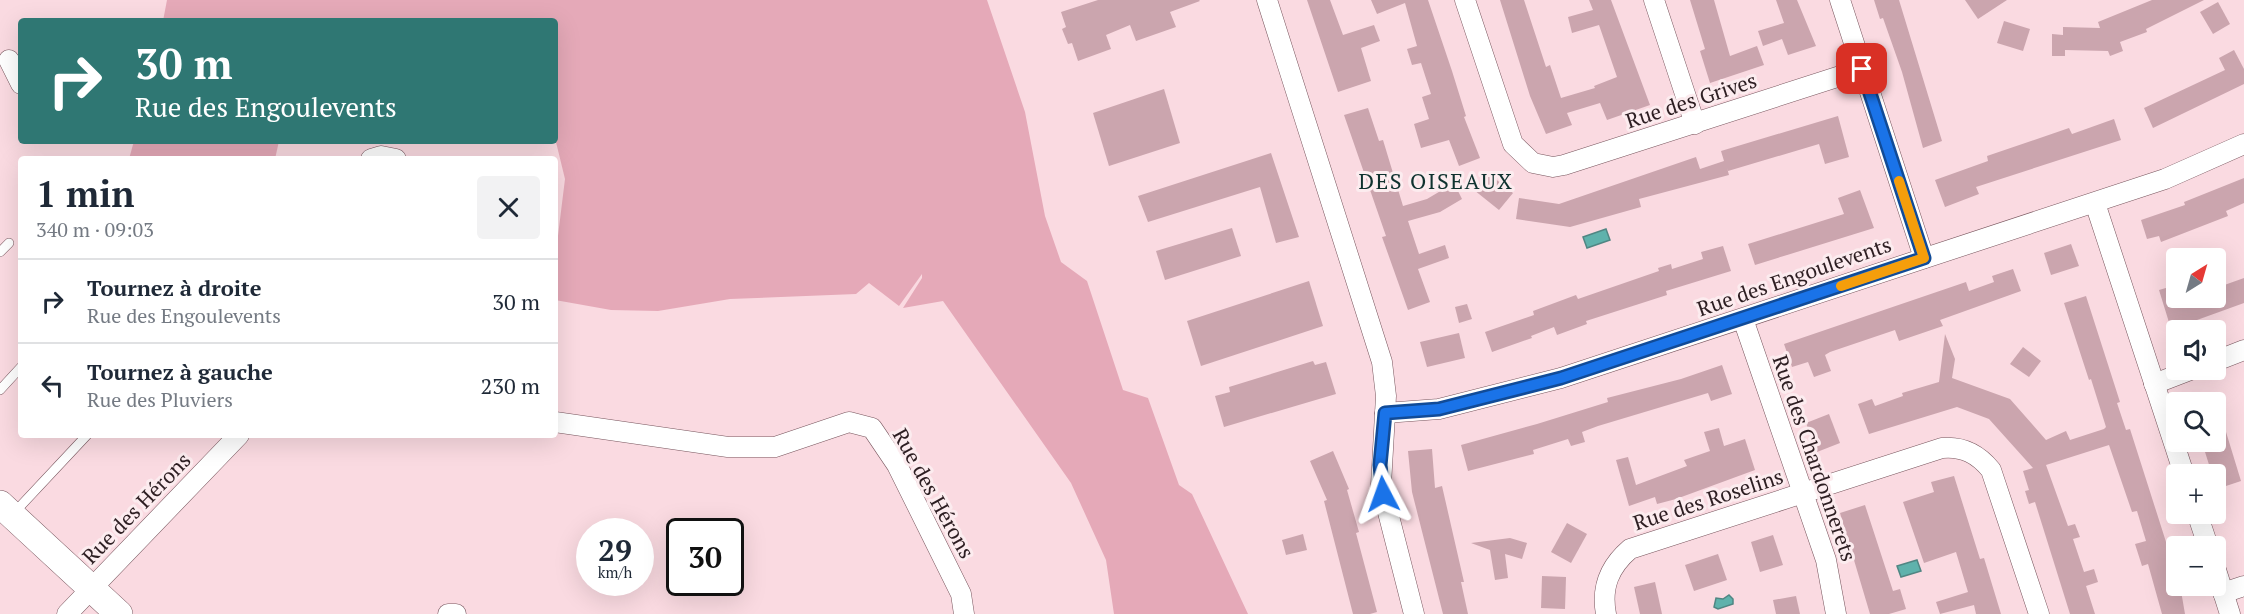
<!DOCTYPE html>
<html lang="fr">
<meta charset="utf-8">
<style>
body{margin:0;font-family:"PT Serif",serif;background:#f2f2f3;color:#1f2937;height:100vh;display:flex;flex-direction:column;font-size:22px;white-space:nowrap}
*{box-sizing:border-box;margin:0}
p{font-size:20px;color:#747a83}
.icon{flex:none;width:33px;height:33px;fill:none;stroke:currentColor;stroke-width:2;stroke-linecap:round;stroke-linejoin:round}
.map{position:relative;flex:1;overflow:hidden}
.side{position:absolute;left:18px;top:156px;width:540px;height:282px;display:flex;flex-direction:column;background:#fff;border-radius:6px;box-shadow:0 6px 24px #0002}
.side>*{flex:none}
.hud{position:absolute;left:18px;top:18px;width:540px;height:126px;border-radius:6px;box-shadow:0 6px 24px #0002;background:#2f7773;color:#fff;overflow:hidden}
.needle{width:39px;rotate:37deg}
.tools{position:absolute;left:2166px;top:248px;display:grid;gap:12px}
.tools a{display:grid;place-items:center;width:60px;height:60px;border-radius:6px;background:#fff;box-shadow:0 6px 24px #0002;font-size:30px}
.speed{position:absolute;left:576px;top:518px;display:flex;gap:12px;font-size:30px;font-weight:700;text-align:center}
.speed>*{display:grid;place-content:center;width:78px;height:78px;border-radius:50%;background:#fff;box-shadow:0 6px 24px #0002;line-height:1}
.speed small{font-size:15px;font-weight:400}
.speed .limit{border:3px solid #111;border-radius:9px;background:#fff;color:#111}
.pin{position:absolute;display:grid;place-items:center;width:51px;height:51px;color:#fff;margin:-26px;border-radius:12px;box-shadow:0 3px 9px #0006}
.me{position:absolute;width:66px;margin:-33px;rotate:356deg;stroke-linejoin:round;filter:drop-shadow(0 0 4px #0008)}
.turn{display:flex;align-items:center;gap:21px;height:126px;padding:0 18px;font-size:27px}
.turn .icon{width:78px;height:78px;stroke-width:2.5}
.turn b{display:block;font-size:42px;line-height:51px}
.round{display:grid;place-items:center;flex:none;width:63px;height:63px;border-radius:6px;background:#f2f2f3}
.overview{display:flex;align-items:center;justify-content:space-between;height:102px;padding:0 18px}
h1{font-size:36px;font-weight:800;line-height:45px}
ul{padding:0;list-style:none}
li{display:flex;align-items:center;gap:18px;height:84px;padding:0 18px;border-top:2px solid #e0e1e3}
li div{flex:1}
li b{display:block;font-size:22px}
li em{font-style:normal}
.map>svg:first-child{display:block}
.green{fill:#e5a9b8}
.water{fill:#5fb2ac;stroke:#508683;stroke-width:1.5}
.building{fill:#cba5ae}
.lines{fill:none;stroke-linecap:round;stroke-linejoin:round}
.lane-casing{stroke:#77555d;stroke-width:10}
.street-casing{stroke:#77555d;stroke-width:21}
.secondary-casing{stroke:#77555d;stroke-width:28}
.lane{stroke:#fff;stroke-width:9}
.street{stroke:#fff;stroke-width:20}
.secondary{stroke:#fff;stroke-width:27}
.route-casing{stroke:#114b97;stroke-width:15}
.route{stroke:#1a73e8;stroke-width:10}
.slow{stroke:#f59e0b;stroke-width:10}
.labels{text-anchor:middle;dominant-baseline:central;stroke-width:6;stroke-linejoin:round;paint-order:stroke}
.street-label{font-size:21px;fill:#2d1e22;stroke:#fcecef}
.neighbourhood-label{font-size:22px;letter-spacing:1.5px;fill:#0f322f;stroke:#fcecef}
</style>
<div class="map">
<svg width="2244" height="614" viewBox="0 0 2244 614">
<rect width="100%" height="100%" fill="#fadae1"/>
<g class="green">
<polygon points="167,0 987,0 1025,112 1045,216 1061,262 1087,281 1123,390 1148,398 1179,485 1192,494 1248,614 1114,614 1106,560 1071,483 943,301 903,308 922,278 922,274 899,306 869,283 856,294 730,299 658,311 611,310 555,300 555,260 565,179 555,138 555,21 163,21"/>
<polygon points="134,141 279,141 275,159 129,159"/>
</g>
<g class="water">
<polygon points="1606,229 1610,240 1587,248 1583,237"/>
<polygon points="1917,560 1921,571 1901,577 1897,566"/>
<polygon points="1729,595 1733,599 1733,604 1718,609 1714,607 1716,598 1723,599"/>
</g>
<g class="building">
<polygon points="1098,0 1199,0 1200,1 1170,12 1176,27 1136,41 1130,25 1106,35 1111,49 1078,61 1072,43 1068,44 1062,29 1066,27 1061,12"/>
<polygon points="1307,0 1330,0 1343,35 1374,25 1380,41 1361,48 1371,81 1338,92"/>
<polygon points="1371,0 1428,0 1452,71 1466,116 1464,117 1480,158 1459,166 1449,140 1421,148 1414,124 1429,119 1422,97 1431,94 1421,63 1412,65 1407,49 1417,46 1405,3 1377,14"/>
<polygon points="1500,0 1524,0 1546,67 1550,65 1561,98 1595,88 1594,86 1617,77 1599,25 1572,33 1568,17 1593,10 1589,0 1611,0 1650,105 1607,120 1600,103 1567,113 1572,125 1546,134 1530,96"/>
<polygon points="1690,0 1714,0 1730,56 1757,46 1764,65 1710,83 1700,51 1705,49"/>
<polygon points="1776,0 1797,0 1816,46 1788,55 1782,39 1763,46 1758,31 1784,23"/>
<polygon points="1874,0 1899,0 1942,141 1923,148 1902,72 1883,18 1880,19"/>
<polygon points="1965,0 2007,0 1978,19"/>
<polygon points="2152,0 2204,0 2146,29 2147,32 2120,42 2123,51 2110,56 2108,51 2065,50 2065,56 2052,56 2052,34 2063,35 2063,27 2100,28 2098,22"/>
<polygon points="2218,2 2230,24 2213,34 2200,12"/>
<polygon points="2004,21 2030,29 2023,51 1997,43"/>
<polygon points="2234,50 2244,69 2244,84 2153,128 2144,108 2225,70 2219,58"/>
<polygon points="1164,89 1180,143 1109,166 1093,113"/>
<polygon points="1368,108 1379,141 1383,140 1403,206 1427,199 1454,183 1462,199 1440,212 1408,221 1419,254 1445,245 1449,258 1418,269 1430,302 1408,310 1382,237 1386,236 1344,115"/>
<polygon points="1838,116 1849,157 1825,164 1819,144 1728,171 1727,168 1729,175 1639,199 1641,207 1570,227 1516,219 1519,198 1559,204 1696,157 1700,169 1724,161 1721,151"/>
<polygon points="2114,119 2121,140 1976,187 1979,194 1945,207 1935,180 1988,161 1987,156 2069,128 2072,134"/>
<polygon points="1271,153 1299,237 1276,243 1260,187 1148,222 1138,196"/>
<polygon points="1488,173 1513,193 1499,210 1474,190"/>
<polygon points="2244,178 2244,203 2226,211 2228,216 2161,242 2159,236 2147,239 2141,220 2185,205 2184,202"/>
<polygon points="1860,190 1874,228 1755,265 1748,244 1844,214 1838,198"/>
<polygon points="1232,228 1241,256 1165,280 1156,251"/>
<polygon points="2071,244 2079,266 2051,275 2044,253"/>
<polygon points="1723,246 1731,271 1666,291 1667,295 1586,321 1587,324 1557,335 1554,327 1531,336 1532,338 1492,352 1485,332 1534,315 1533,311 1576,295 1578,299 1659,271 1658,268 1671,264 1672,269 1703,259 1701,252"/>
<polygon points="2013,269 2021,291 1940,320 1943,326 1899,341 1895,330 1830,352 1825,355 1831,371 1814,377 1808,362 1792,367 1784,344 1966,282 1969,291 1994,282 1992,276"/>
<polygon points="2244,278 2244,303 2197,320 2198,324 2172,332 2159,290 2176,285 2176,297 2216,297 2216,288"/>
<polygon points="1309,281 1323,326 1201,366 1187,321"/>
<polygon points="2086,296 2120,402 2117,403 2126,430 2130,429 2174,567 2176,567 2176,585 2180,585 2185,614 2162,614 2148,564 2142,566 2135,544 2146,541 2137,511 2132,512 2109,445 2046,465 2068,526 2075,524 2080,537 2073,539 2084,572 2094,569 2098,582 2086,586 2095,614 2070,614 2035,502 2029,504 2025,491 2029,490 2023,471 2033,468 1989,419 1957,407 1869,434 1858,404 1872,399 1875,406 1903,396 1902,393 1939,382 1945,334 1955,359 1952,378 2010,399 2046,440 2066,431 2070,440 2104,429 2106,427 2091,379 2089,380 2064,303"/>
<polygon points="1467,304 1472,319 1459,323 1455,307"/>
<polygon points="1459,333 1465,358 1427,367 1420,342"/>
<polygon points="2023,347 2041,361 2029,377 2010,364"/>
<polygon points="1313,361 1315,365 1326,362 1336,394 1224,427 1215,396 1230,392 1229,387"/>
<polygon points="1722,365 1732,394 1711,401 1708,393 1598,426 1582,432 1585,442 1571,446 1568,439 1533,450 1534,454 1468,471 1461,445 1537,424 1608,402 1607,398 1681,379"/>
<polygon points="2219,409 2241,481 2217,489 2216,474 2212,474 2205,452 2216,449 2216,410"/>
<polygon points="1829,414 1840,443 1817,452 1806,423"/>
<polygon points="1719,428 1724,446 1745,439 1755,470 1676,499 1657,504 1655,497 1629,506 1616,460 1628,457 1636,485 1687,466 1684,460 1710,451 1704,432"/>
<polygon points="1432,449 1435,488 1442,486 1464,582 1461,582 1468,614 1443,614 1412,492 1408,451"/>
<polygon points="1333,451 1349,489 1347,490 1359,532 1356,533 1377,612 1370,614 1353,614 1324,501 1327,500 1310,461"/>
<polygon points="1954,476 1980,559 1984,558 2001,614 1976,614 1974,605 1940,614 1936,602 1968,592 1956,552 1924,563 1903,502 1934,492 1931,482"/>
<polygon points="1865,505 1893,591 1900,589 1906,609 1889,614 1870,614 1840,513"/>
<polygon points="1567,523 1587,534 1571,563 1551,552"/>
<polygon points="1303,534 1307,550 1286,555 1282,540"/>
<polygon points="1773,535 1783,565 1760,572 1751,542"/>
<polygon points="1510,538 1527,543 1522,559 1505,554 1508,578 1495,580 1490,550 1471,543"/>
<polygon points="1718,554 1727,580 1694,591 1685,565"/>
<polygon points="1542,576 1566,577 1565,609 1541,608"/>
<polygon points="1655,582 1662,614 1640,614 1634,587"/>
<polygon points="1796,596 1800,614 1776,614 1773,600"/>
</g>
<g class="lines">
<defs>
<g id="lane">
<polyline points="0,252 9,243"/>
<polyline points="0,390 21,367"/>
<polyline points="13,514 87,435"/>
</g>
<g id="street">
<polyline points="1267,0 1382,362 1386,396 1381,485 1414,614"/>
<polyline points="1465,0 1513,144 1533,163 1553,167 1564,165 1862,69"/>
<polyline points="1654,0 1695,124"/>
<polyline points="1840,0 1924,258"/>
<polyline points="9,60 21,84"/>
<polyline points="371,159 381,156 396,159"/>
<polyline points="2095,203 2184,474"/>
<polyline points="1743,319 1826,560 1836,614"/>
<polyline points="2216,361 2244,350"/>
<polyline points="2154,384 2193,369"/>
<polyline points="1385,413 1439,409 1561,378 2165,179 2244,144"/>
<polyline points="555,422 728,447 775,447 849,422 872,428 897,465 961,594 964,614"/>
<polyline points="2197,513 2208,546"/>
<polyline points="2216,570 2230,614"/>
<polyline points="2223,593 2244,586"/>
<polyline points="67,614 239,435"/>
<polyline points="448,614 456,614"/>
<path d="M1606 614C1601 587 1609 567 1630 549L1942 448C1963 446 1978 454 1991 470L2039 614"/>
</g>
<polyline id="secondary" points="0,504 119,614"/>
</defs>
<use href="#lane" class="lane-casing"/>
<use href="#street" class="street-casing"/>
<use href="#secondary" class="secondary-casing"/>
<use href="#lane" class="lane"/>
<use href="#street" class="street"/>
<use href="#secondary" class="secondary"/>
</g>
<g class="lines">
<defs>
<polyline id="route" points="1383,494 1380,465 1385,413 1439,409 1561,378 1924,258 1862,69"/>
</defs>
<use href="#route" class="route-casing"/>
<use href="#route" class="route"/>
<polyline class="slow" points="1841,286 1924,258 1899,181"/>
</g>
<g class="labels">
<g class="street-label">
<text transform="translate(1691 100) rotate(-18)">Rue des Grives</text>
<text transform="translate(1794 276) rotate(-19)">Rue des Engoulevents</text>
<text transform="translate(1815 458) rotate(71)">Rue des Chardonnerets</text>
<text transform="translate(934 493) rotate(61)">Rue des Hérons</text>
<text transform="translate(1708 499) rotate(-18)">Rue des Roselins</text>
<text transform="translate(136 508) rotate(-46)">Rue des Hérons</text>
</g>
<g class="neighbourhood-label">
<text x="1436" y="180">DES OISEAUX</text>
</g>
</g>
</svg>
<div class="tools">
<a><svg class="needle" viewBox="-14 -14 28 28"><path d="M0-13l5 13h-10z" fill="#e53935"/><path d="M0 13l5-13h-10z" fill="#747a83"/></svg></a>
<a><svg class="icon" aria-label="sound" viewBox="0 0 24 24"><path d="M4 9h4l5-4v14l-5-4H4zM17 9q2 3 0 6"/></svg></a>
<a><svg class="icon" aria-label="search" viewBox="0 0 24 24"><circle cx="10" cy="10" r="6"/><path d="M15 15l6 6"/></svg></a>
<a>+</a>
<a>−</a>
</div>
<div class="speed"><div>29<small>km/h</small></div><div class="limit">30</div></div>
<div class="pin" style="left:1862px;top:69px;background:#d93025"><svg class="icon" aria-label="arrive" viewBox="0 0 24 24"><path d="M6 21V4h12l-3 4 3 4H6"/></svg></div>
<svg class="me" style="left:1383px;top:494px" viewBox="-20 -20 40 40"><path d="M0-17L14 15 0 8-14 15z" fill="#1a73e8" stroke="#fff" stroke-width="4"/></svg>
<div class="hud">
<div class="turn"><svg class="icon" aria-label="right" viewBox="0 0 24 24"><path d="M7 20v-9h11M14 6l5 5-5 5"/></svg><div><b>30 m</b>Rue des Engoulevents</div></div>
</div>
<section class="side">
<div class="overview"><div><h1>1 min</h1><p>340 m · 09:03</p></div><a class="round"><svg class="icon" aria-label="close" viewBox="0 0 24 24"><path d="M6 6l12 12M18 6L6 18"/></svg></a></div>
<ul>
<li><svg class="icon" aria-label="right" viewBox="0 0 24 24"><path d="M7 20v-9h11M14 6l5 5-5 5"/></svg><div><b>Tournez à droite</b><p>Rue des Engoulevents</p></div><em>30 m</em></li>
<li><svg class="icon" aria-label="left" viewBox="0 0 24 24"><path d="M17 20v-9H6M10 6l-5 5 5 5"/></svg><div><b>Tournez à gauche</b><p>Rue des Pluviers</p></div><em>230 m</em></li>
</ul>
</section>
</div>
